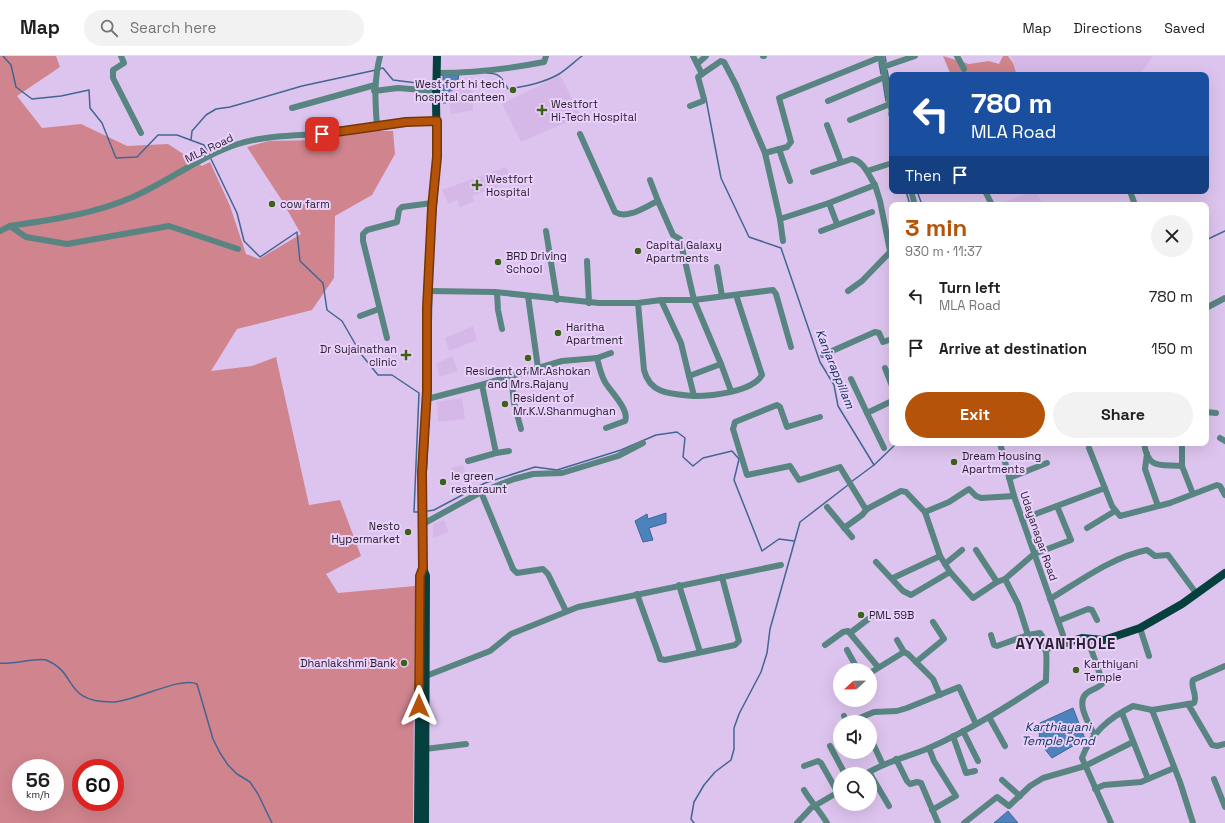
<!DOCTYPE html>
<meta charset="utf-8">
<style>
body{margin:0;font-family:"Space Grotesk",sans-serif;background:#f2f2f2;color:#202124;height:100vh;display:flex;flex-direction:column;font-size:15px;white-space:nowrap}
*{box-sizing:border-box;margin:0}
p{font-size:13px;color:#757577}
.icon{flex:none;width:22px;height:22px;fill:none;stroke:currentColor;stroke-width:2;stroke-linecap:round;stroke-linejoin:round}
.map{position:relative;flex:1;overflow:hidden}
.panel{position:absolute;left:889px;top:146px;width:320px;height:244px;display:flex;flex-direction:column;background:#fff;border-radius:8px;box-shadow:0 4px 16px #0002}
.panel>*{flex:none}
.banner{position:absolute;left:889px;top:16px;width:320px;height:122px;border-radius:8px;box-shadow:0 4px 16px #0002;background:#1a4fa0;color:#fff;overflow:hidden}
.needle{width:26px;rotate:248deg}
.buttons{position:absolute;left:833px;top:607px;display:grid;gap:8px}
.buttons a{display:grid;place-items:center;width:44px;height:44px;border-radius:50%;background:#fff;box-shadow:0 4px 16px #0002;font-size:20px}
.speed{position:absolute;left:12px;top:703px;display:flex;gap:8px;font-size:20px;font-weight:700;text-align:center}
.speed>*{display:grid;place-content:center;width:52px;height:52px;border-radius:50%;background:#fff;box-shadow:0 4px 16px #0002;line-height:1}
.speed small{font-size:10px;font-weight:400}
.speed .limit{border:6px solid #d22;background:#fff;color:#111}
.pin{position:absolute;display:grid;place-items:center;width:34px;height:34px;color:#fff;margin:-17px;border-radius:8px;box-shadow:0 2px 6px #0006}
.me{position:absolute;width:44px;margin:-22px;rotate:0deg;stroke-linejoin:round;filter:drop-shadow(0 0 3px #0008)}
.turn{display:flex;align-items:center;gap:14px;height:84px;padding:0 16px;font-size:18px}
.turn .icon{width:52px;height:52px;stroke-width:2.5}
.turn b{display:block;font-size:28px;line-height:34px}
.then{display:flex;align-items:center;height:38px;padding:0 16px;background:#0003;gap:8px;font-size:15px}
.round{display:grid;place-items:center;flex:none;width:42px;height:42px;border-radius:21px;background:#f2f2f2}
.summary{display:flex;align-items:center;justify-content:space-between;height:68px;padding:0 16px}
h1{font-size:24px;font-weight:800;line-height:30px;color:#b45309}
.action{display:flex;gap:8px;margin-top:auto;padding:8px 16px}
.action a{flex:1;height:46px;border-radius:24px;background:#b45309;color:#fff;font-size:16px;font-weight:800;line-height:46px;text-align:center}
.action a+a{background:#f2f2f2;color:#202124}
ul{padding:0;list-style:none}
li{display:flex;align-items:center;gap:12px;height:52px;padding:0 16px}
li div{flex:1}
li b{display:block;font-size:15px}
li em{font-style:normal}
header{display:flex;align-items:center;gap:24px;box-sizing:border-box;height:56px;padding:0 20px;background:#fff;border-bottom:1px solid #e0e0e0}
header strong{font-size:19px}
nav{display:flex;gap:22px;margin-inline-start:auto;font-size:14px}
.search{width:280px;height:36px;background:#f2f2f2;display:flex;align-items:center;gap:10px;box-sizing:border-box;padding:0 14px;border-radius:22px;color:#757577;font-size:15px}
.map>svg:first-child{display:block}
.built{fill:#d5b8e8}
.green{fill:#d0848d;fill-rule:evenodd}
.water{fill:#4c82be;stroke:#426593}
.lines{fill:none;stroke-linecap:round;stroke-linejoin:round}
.stream{stroke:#426593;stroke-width:1.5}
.minor{stroke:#588482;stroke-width:6}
.major{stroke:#05403e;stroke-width:8}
.route-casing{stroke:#753606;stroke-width:10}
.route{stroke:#b45309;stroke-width:7}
.poi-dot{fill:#3e6119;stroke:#ead1fb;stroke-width:1.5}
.labels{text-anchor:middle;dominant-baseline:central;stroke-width:4;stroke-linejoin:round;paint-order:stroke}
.poi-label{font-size:11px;fill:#2a2030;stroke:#ead1fb;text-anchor:start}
.street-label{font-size:11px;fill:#2a2030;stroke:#ead1fb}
.water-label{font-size:12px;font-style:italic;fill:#062f56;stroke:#ead1fb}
.district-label{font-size:15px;font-weight:bold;letter-spacing:1px;fill:#2a2030;stroke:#ead1fb}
</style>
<header>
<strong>Map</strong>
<div class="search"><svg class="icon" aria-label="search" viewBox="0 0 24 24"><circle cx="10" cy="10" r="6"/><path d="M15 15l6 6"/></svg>Search here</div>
<nav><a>Map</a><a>Directions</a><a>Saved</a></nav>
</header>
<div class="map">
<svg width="1225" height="767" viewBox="0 0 1225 767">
<rect width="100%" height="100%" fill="#ddc4ee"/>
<g class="built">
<polygon points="1011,0 1153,0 1140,19 1018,19"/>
<polygon points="560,19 581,60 521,86 502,48"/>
<polygon points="472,21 473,54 451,58 448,36 457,33 458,23"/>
<polygon points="506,111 512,125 472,140 475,145 460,151 457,144 448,148 442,134"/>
<polygon points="1035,135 1036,135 1043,149 996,149"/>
<polygon points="473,270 477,284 449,295 445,282"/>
<polygon points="452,300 458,315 440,321 436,308"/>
<polygon points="462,342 465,363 438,366 437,346"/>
<polygon points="463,409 466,418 454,422 451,412"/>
<polygon points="444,464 449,476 433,482 433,468"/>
</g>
<g class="green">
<path d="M0 0H56L60 11 17 40 42 72 81 68 127 90 168 88 202 110 210 106 230 150 246 198 259 203 301 178 281 143 247 91 269 85 320 84 369 75H393L395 98 372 139 335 160 334 222 312 254 237 273 211 315 252 310 276 301 309 449 340 444 361 500 326 518 338 537 415 530 413 767H0ZM21 712H55V746H21ZM81 712H115V746H81Z"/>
<polygon points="943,0 969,8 989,5 999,8 1003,0 1008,0 1013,7 1017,19 951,19"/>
</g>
<g class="water">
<polygon points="443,19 459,19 456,32 448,36 446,47 443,47"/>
<polygon points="666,457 666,467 649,472 653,484 643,486 635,465 647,458 648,463"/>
<polygon points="1073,652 1085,683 1052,702 1039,686 1040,667"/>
<polygon points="1008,755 1018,767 994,767"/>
</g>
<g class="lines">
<g class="stream">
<polyline points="3,0 11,9 16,31 32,43 61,40 89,34 90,52 102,67 116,102 137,101 158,79 177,79 204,89 209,98"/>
<polyline points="885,0 886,6"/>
<polyline points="879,6 881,18"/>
<polyline points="379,13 383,12 393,24 433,29"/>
<polyline points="887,14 892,41"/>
<path d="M487 17C500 17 502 22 508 33 525 30 544 27 559 18 567 13 574 6 582 0"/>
<polyline points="883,26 886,45"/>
<polyline points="706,43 721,122 749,181 781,192 820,306 834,329 838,350 874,409 851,426"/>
<polyline points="889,57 892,74"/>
<polyline points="191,84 192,75 206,59 216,53 230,51 302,30 376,14"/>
<polyline points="211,103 237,157 244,185 260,201 297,176 300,205 323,227 327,254 342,265 361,298 378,319 392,319 419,337 414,456 419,456"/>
<polyline points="906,135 910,149"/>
<polyline points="917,135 922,149"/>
<polyline points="1206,184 1225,175"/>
<polyline points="874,409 897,387"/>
<polyline points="428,455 434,454 485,427 535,411 557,414 621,394 656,379 677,376 685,382 683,401 693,410 703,402 732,395 739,403 734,424 762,495 779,483 794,485"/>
<path d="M0 607C12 609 38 601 46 604 79 617 62 647 114 646 135 645 181 620 197 628L213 683 220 697 228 709 237 718 250 726 258 738 272 767"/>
<polyline points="694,767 691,763 694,746 704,729 715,716 731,704 734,693 734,672 739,658 761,616 767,597 770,573 800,466 848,429"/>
</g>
<g class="minor">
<polyline points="121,0 124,7 113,14 113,22 141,77"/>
<polyline points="693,0 697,8"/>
<path d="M706 0 697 8 702 18 721 5 724 6 736 29 765 97 780 163 829 147 875 129C869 120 864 105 852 103L813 116"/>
<polyline points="763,0 764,0"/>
<polyline points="881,0 892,57"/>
<polyline points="957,0 964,13"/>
<polyline points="883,11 915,0"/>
<path d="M437 17C473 17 508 13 544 6L546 0"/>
<polyline points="374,35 398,32 436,35"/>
<polyline points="828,45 885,21"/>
<polyline points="690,50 703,45 704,43 698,21 702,18"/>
<polyline points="292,52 375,29"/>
<polyline points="850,64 890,48"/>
<polyline points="827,69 841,106"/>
<path d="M377 70C375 45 374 24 380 0"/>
<path d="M580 78 615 156C628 164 646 150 658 145L673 179 680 183 694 244 773 234 776 238 791 291"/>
<polyline points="779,93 790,125"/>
<polyline points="765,97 787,91 791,86 779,42 881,1"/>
<polyline points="867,115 892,107"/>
<polyline points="650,124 658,145"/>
<polyline points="875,129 880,145 890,195"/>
<polyline points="911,135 915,149"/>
<polyline points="985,135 992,149"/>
<polyline points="1130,135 1135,149"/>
<polyline points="829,147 837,168"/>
<polyline points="780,163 783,185"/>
<polyline points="10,170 26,181 67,188 169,170 238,193"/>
<path d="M0 175 10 170C51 164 94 158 133 141 169 125 201 100 238 88 269 78 303 80 335 77 369 74 402 66 437 65"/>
<polyline points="546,175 557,244"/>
<polyline points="821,175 872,156"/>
<polyline points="587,205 589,247"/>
<polyline points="717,211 722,240"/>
<polyline points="428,235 495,236 599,247 638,247 661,244 694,244 721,308 689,320 681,287 661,244"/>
<polyline points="848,235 862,225 892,194"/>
<polyline points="497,237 498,254 502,273"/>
<polyline points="528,240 538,312"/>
<path d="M638 247 644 314C650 339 673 338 694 340"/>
<polyline points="1206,252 1225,242"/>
<polyline points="360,260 379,253"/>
<polyline points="387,282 363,185 363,178 367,174 397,166 399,154 402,151 432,147"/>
<polyline points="823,299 875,276 879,277 883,286 892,283"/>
<polyline points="597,302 611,297"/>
<polyline points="721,308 731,335"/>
<polyline points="885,312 892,330"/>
<polyline points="511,320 514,347 521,373"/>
<path d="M689 320 694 340C712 340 752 336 762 319L736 239"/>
<polyline points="851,323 867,357"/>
<path d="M427 343 481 329 562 305 597 302C599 310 601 319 605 326 610 335 630 354 625 365L606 372"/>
<polyline points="1206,356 1216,357"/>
<polyline points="820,361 787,371 780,351 777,349 735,366 733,373 747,419 790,410 799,424 840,411 865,452 867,453 901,435 906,436 925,456 949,446 969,433 976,440 981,442 1014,440"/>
<polyline points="1220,382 1225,385"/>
<polyline points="1000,387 1014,440 1063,579"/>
<path d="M1144 387C1148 415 1161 408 1182 410L1193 438"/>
<polyline points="884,392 867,357 892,345"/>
<polyline points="1089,392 1112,450 1120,460 1170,447 1217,429 1220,430 1225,439"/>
<polyline points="496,397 509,395"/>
<polyline points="1147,398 1145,413 1158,450"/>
<polyline points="468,405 496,397 482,329"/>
<polyline points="1182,410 1182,387"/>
<polyline points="1009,422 1047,407"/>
<polyline points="481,436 513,513 517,517 543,513 548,518 566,555"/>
<polyline points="827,451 852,481"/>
<polyline points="925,456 940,500"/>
<polyline points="1022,463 1105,432"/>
<polyline points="423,468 481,436 514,423 533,418 562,417 618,400 643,387"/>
<polyline points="844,472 862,459 867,453"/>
<polyline points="1087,472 1115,455"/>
<polyline points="976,494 997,526"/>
<polyline points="876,506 903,535 911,539 950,516"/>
<polyline points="945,508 962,494"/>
<polyline points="893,522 940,500 950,516 973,542 997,526 1005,523 1018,548 1028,579 997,590 994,589 991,579"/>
<polyline points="1005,523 1034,498 1071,484 1057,450"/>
<polyline points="679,529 700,596"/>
<polyline points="637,538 659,599 660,603 665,604 735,589 739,585 722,521"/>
<path d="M1050 543C1080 525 1112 501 1147 494L1155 500 1168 499 1196 537"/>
<polyline points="1058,565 1088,553 1092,554 1097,564"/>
<polyline points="1140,572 1149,600"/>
<polyline points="850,577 871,561"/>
<path d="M1090 583V590L1103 627C1099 632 1092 633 1087 637 1075 646 1089 668 1094 678"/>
<polyline points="897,584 904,596"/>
<polyline points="825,589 843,576 848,575 878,611"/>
<polyline points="847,594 858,614"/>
<polyline points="1045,594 1066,587"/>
<polyline points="916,606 944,583 933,566"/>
<polyline points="870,617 904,596 908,598 933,623 940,639"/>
<polyline points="426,620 490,595 511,578 578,551 781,509"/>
<polyline points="1188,648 1212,689 1217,690 1225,688"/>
<polyline points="1152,654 1180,726 1193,767"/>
<polyline points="1122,657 1148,723"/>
<polyline points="844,660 847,666"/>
<polyline points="989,661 1005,690"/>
<polyline points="850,666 874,656 897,655 907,652 959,631 976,668"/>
<polyline points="963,675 978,705"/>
<polyline points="953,680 966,717 975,715"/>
<polyline points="870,681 883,709"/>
<polyline points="830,690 845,718"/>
<polyline points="929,692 934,705 956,740 932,754"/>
<polyline points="425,693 466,688"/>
<polyline points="896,703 907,725 910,728 917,726 921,727 938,767"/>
<polyline points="804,710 818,705 821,707 838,737"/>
<polyline points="869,716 889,750"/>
<path d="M866 718C886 705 908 701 929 692 970 674 1008 650 1046 625 1046 611 1049 588 1040 577L1028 579"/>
<polyline points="1214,723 1225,751"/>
<polyline points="1002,724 1020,740"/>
<polyline points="1095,733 1104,729 1141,726 1174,712"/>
<path d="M804 734C811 746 820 755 827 767"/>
<polyline points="797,767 811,752 840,735"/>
<polyline points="964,767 997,741 1009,750 1030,730 1043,722 1085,710 1133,686"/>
<path d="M1111 767 1082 702C1091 677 1109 662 1133 650L1152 654 1194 647C1198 639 1190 631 1193 624L1225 610"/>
</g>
<g class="major">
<polyline points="1066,587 1082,582 1104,584 1140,572 1182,548 1225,517"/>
<polyline points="418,767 420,520 423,512"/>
<polyline points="425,767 426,520 423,512 423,416 427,335 429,198 437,101 436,46 437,0"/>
</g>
</g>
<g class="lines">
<defs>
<polyline id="route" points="322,78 406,66 437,65 437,101 432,152 427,252 427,335 422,416 423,512 420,520 419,650"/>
</defs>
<use href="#route" class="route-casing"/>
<use href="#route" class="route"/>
</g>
<g class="poi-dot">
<circle cx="513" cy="34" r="4"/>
<path d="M540 48h4v4h4v4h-4v4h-4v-4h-4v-4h4z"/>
<path d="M475 123h4v4h4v4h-4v4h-4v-4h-4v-4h4z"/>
<circle cx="272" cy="148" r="4"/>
<circle cx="638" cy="195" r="4"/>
<circle cx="498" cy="206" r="4"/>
<circle cx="558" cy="277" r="4"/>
<path d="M404 293h4v4h4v4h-4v4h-4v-4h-4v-4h4z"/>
<circle cx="528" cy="302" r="4"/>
<circle cx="505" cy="348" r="4"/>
<circle cx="954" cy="406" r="4"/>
<circle cx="443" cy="426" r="4"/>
<circle cx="408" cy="476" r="4"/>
<circle cx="861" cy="559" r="4"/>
<circle cx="404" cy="607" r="4"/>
<circle cx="1076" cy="614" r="4"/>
</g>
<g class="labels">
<g class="poi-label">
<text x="505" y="28" text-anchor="end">West fort hi tech<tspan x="505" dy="13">hospital canteen</tspan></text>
<text x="551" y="48">Westfort<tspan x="551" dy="13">Hi-Tech Hospital</tspan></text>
<text x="486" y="123">Westfort<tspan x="486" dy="13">Hospital</tspan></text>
<text x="280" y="148">cow farm</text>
<text x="646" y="189">Capital Galaxy<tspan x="646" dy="13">Apartments</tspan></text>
<text x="506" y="200">BRD Driving<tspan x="506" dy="13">School</tspan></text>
<text x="566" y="271">Haritha<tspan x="566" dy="13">Apartment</tspan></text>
<text x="397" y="293" text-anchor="end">Dr Sujainathan<tspan x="397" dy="13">clinic</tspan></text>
<text x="528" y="315" text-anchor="middle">Resident of Mr.Ashokan<tspan x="528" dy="13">and Mrs.Rajany</tspan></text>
<text x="513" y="342">Resident of<tspan x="513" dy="13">Mr.K.V.Shanmughan</tspan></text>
<text x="962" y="400">Dream Housing<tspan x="962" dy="13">Apartments</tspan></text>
<text x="451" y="420">le green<tspan x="451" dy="13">restaraunt</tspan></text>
<text x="400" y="470" text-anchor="end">Nesto<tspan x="400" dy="13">Hypermarket</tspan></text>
<text x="869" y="559">PML 59B</text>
<text x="396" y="607" text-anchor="end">Dhanlakshmi Bank</text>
<text x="1084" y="608">Karthiyani<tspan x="1084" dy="13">Temple</tspan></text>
</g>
<g class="street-label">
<text transform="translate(209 92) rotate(-26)">MLA Road</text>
<text transform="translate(1039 480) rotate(71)">Udayanagar Road</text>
</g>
<g class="water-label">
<text transform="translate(835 313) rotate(68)">Kanjarappillam</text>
<text x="1058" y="671">Karthiayani<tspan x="1058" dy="14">Temple Pond</tspan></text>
</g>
<g class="district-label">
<text x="1066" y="587">AYYANTHOLE</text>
</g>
</g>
</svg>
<div class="buttons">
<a><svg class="needle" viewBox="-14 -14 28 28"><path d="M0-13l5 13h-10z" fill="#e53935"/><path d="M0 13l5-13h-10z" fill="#757577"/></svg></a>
<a><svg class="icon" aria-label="sound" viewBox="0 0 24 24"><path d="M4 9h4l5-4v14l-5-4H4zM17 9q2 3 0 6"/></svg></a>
<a><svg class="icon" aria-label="search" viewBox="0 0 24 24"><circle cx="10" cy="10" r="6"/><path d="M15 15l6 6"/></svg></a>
</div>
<div class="speed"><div>56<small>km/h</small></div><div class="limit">60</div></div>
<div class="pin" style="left:322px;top:78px;background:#d93025"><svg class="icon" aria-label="arrive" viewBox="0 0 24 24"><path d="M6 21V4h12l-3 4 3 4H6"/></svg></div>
<svg class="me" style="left:419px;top:650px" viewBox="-20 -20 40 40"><path d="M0-17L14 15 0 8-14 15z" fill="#b45309" stroke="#fff" stroke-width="4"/></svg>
<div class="banner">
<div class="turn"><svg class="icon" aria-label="left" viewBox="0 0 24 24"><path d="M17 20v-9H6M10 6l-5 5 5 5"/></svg><div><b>780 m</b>MLA Road</div></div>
<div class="then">Then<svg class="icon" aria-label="arrive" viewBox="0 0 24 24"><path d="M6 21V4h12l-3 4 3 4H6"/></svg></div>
</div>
<section class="panel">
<div class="summary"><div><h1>3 min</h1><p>930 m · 11:37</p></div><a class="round"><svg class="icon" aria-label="close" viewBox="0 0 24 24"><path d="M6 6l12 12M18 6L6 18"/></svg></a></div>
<ul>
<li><svg class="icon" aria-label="left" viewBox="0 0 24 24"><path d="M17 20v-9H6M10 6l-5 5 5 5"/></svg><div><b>Turn left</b><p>MLA Road</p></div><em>780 m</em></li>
<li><svg class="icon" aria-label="arrive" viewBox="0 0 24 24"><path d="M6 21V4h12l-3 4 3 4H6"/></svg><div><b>Arrive at destination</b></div><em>150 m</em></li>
</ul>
<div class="action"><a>Exit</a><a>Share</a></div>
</section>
</div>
